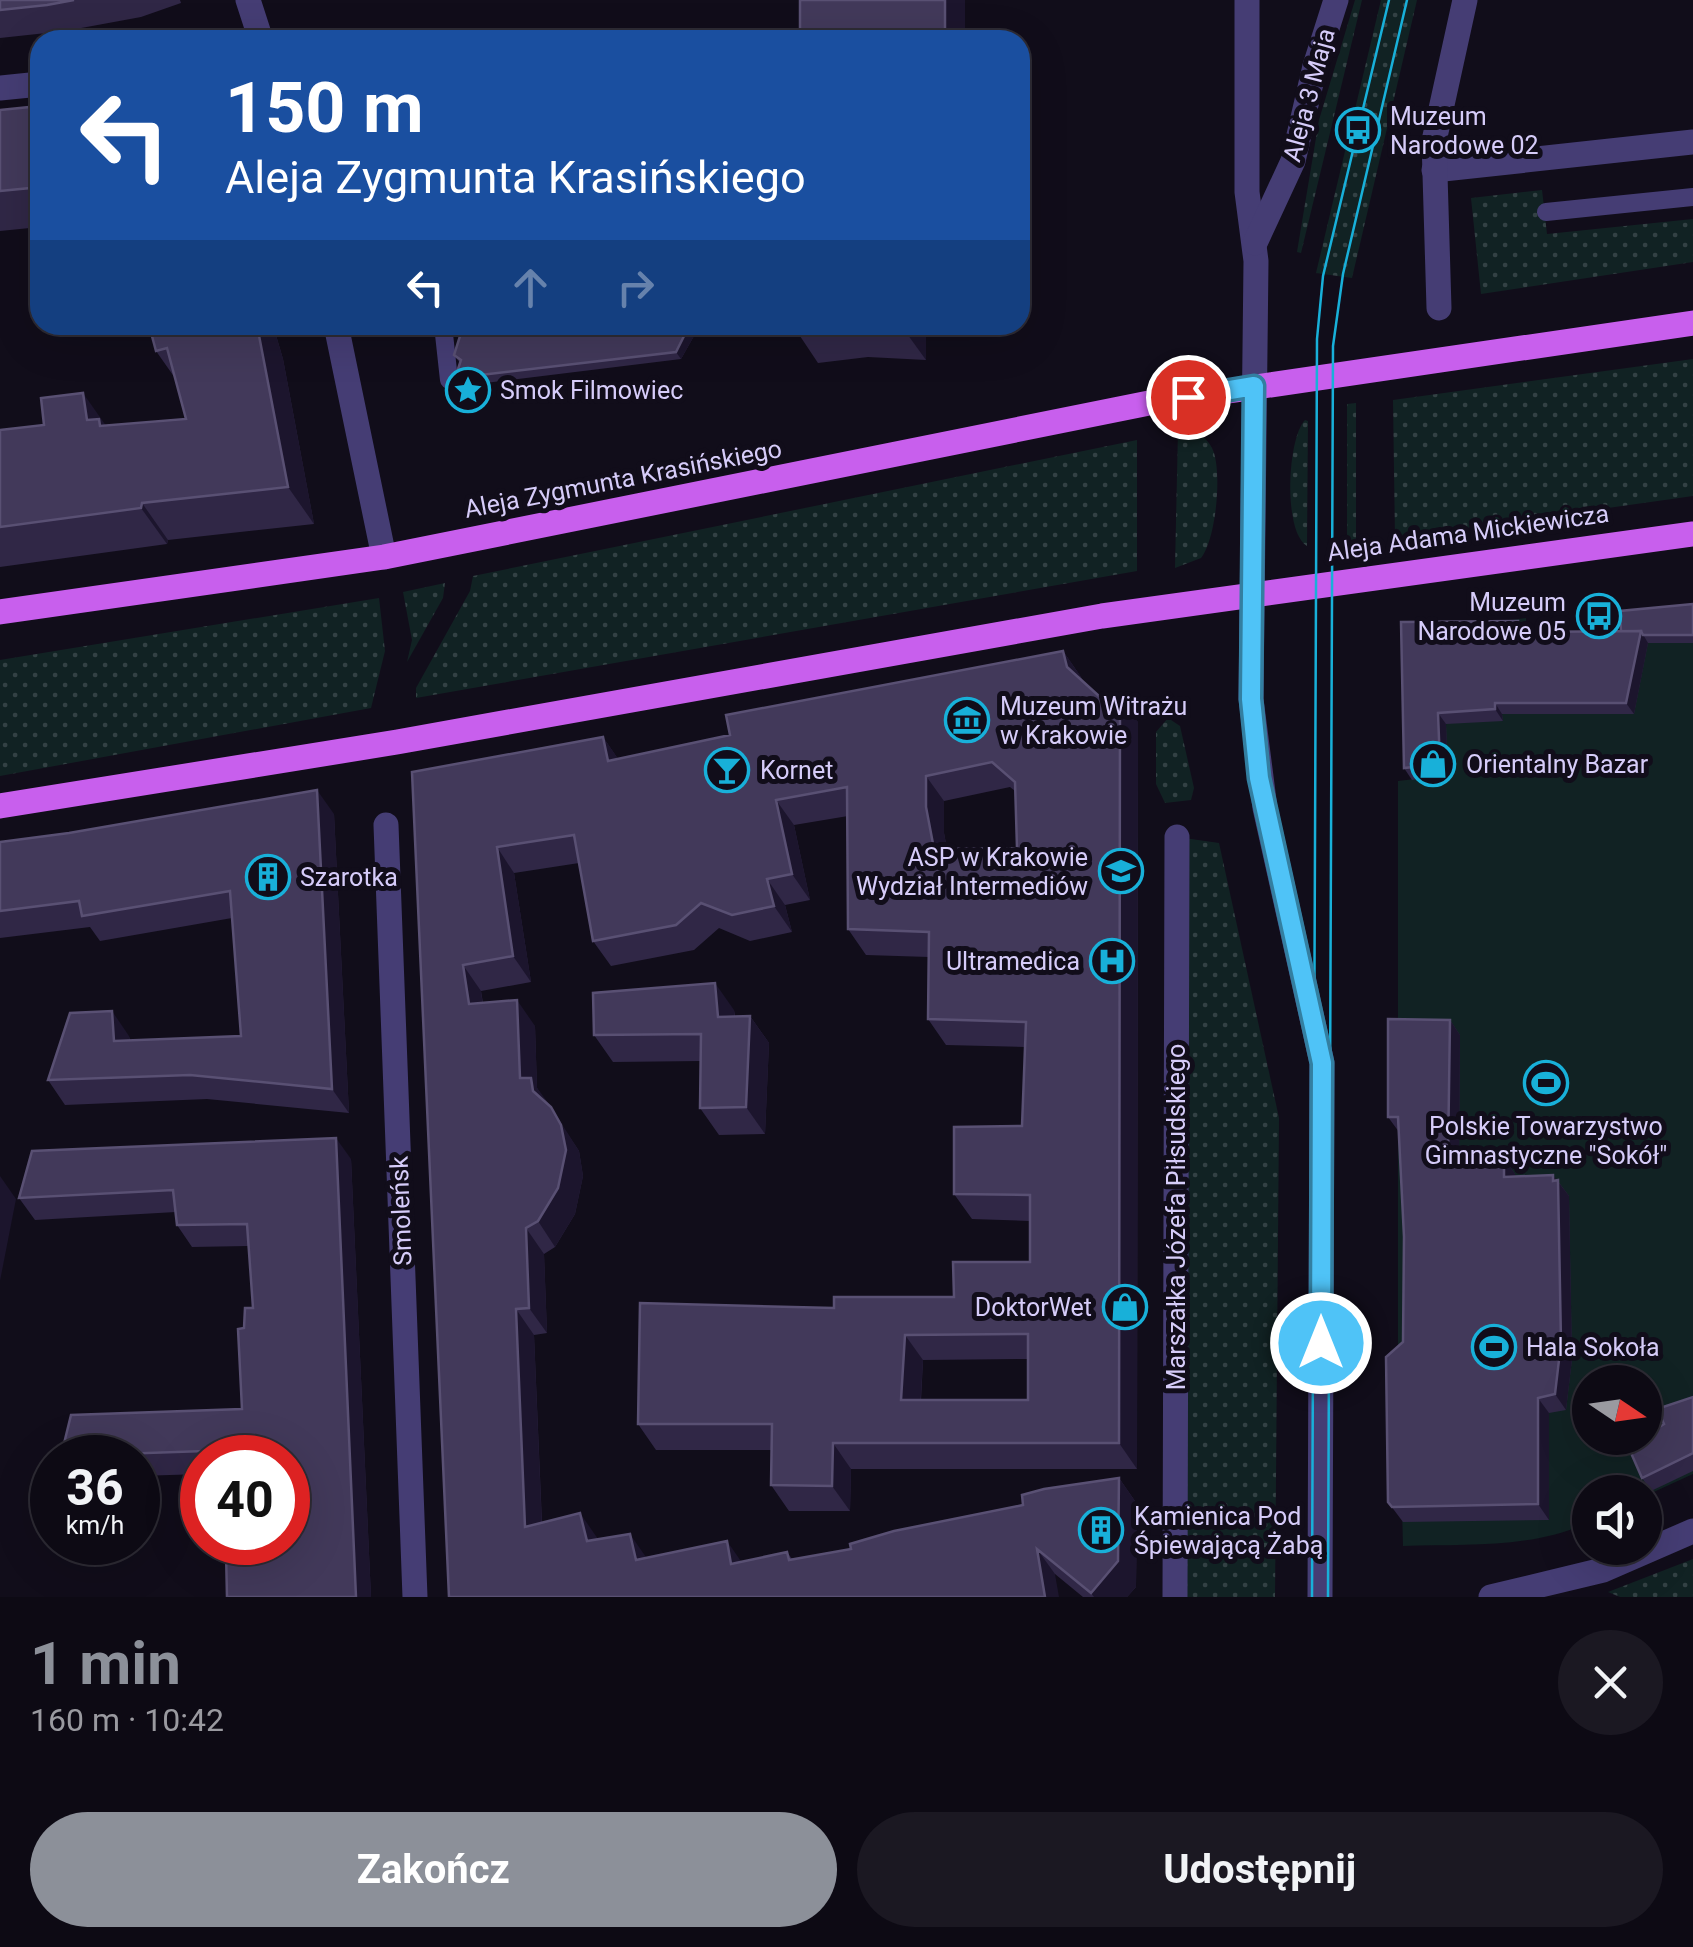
<!DOCTYPE html>
<html lang="pl">
<meta charset="utf-8">
<style>
body{margin:0;font-family:Roboto,sans-serif;background:#1b1822;color:#f1f3f6;height:100vh;display:flex;flex-direction:column;font-size:38px;white-space:nowrap}
*{box-sizing:border-box;margin:0}
p{font-size:32px;color:#9a9aa0}
.icon{flex:none;width:55px;height:55px;fill:none;stroke:currentColor;stroke-width:2;stroke-linecap:round;stroke-linejoin:round}
.map{position:relative;height:1597px;overflow:hidden}
.details{display:flex;flex-direction:column;background:#0d0a14;flex:1}
.details>*{flex:none}
.guide{position:absolute;left:30px;top:30px;width:1000px;height:305px;border-radius:30px;box-shadow:0 10px 40px #0002,0 0 0 2px #2d2b34;background:#1a4fa0;color:#fff;overflow:hidden}
.needle{width:65px;rotate:103deg}
.controls{position:absolute;left:1572px;top:1365px;display:grid;gap:20px}
.controls a{display:grid;place-items:center;width:90px;height:90px;border-radius:50%;background:#0d0a14;box-shadow:0 10px 40px #0002,0 0 0 2px #2d2b34;font-size:50px}
.speed{position:absolute;left:30px;top:1435px;display:flex;gap:20px;font-size:50px;font-weight:700;text-align:center}
.speed>*{display:grid;place-content:center;width:130px;height:130px;border-radius:50%;background:#0d0a14;box-shadow:0 10px 40px #0002,0 0 0 2px #2d2b34;line-height:1}
.speed small{font-size:25px;font-weight:400}
.speed .limit{border:15px solid #d22;background:#fff;color:#111}
.pin{position:absolute;display:grid;place-items:center;width:85px;height:85px;color:#fff;margin:-42px;border:5px solid #fff;border-radius:50%;box-shadow:0 2px 10px #0007}
.me{position:absolute;width:110px;margin:-55px;rotate:0deg;stroke-linejoin:round;filter:drop-shadow(0 0 8px #0008)}
.turn{display:flex;align-items:center;gap:35px;height:210px;padding:0 30px;font-size:45px}
.turn .icon{width:130px;height:130px;stroke-width:2.5}
.turn b{display:block;font-size:70px;line-height:85px}
.lanes{display:flex;align-items:center;height:95px;padding:0 30px;background:#0003;justify-content:center;gap:50px;direction:ltr}
.lanes .off{opacity:.35}
.round{display:grid;place-items:center;flex:none;width:105px;height:105px;border-radius:52px;background:#1b1822}
.overview{display:flex;align-items:center;justify-content:space-between;height:170px;padding:0 30px}
h1{font-size:60px;font-weight:700;line-height:75px;color:#8c9099}
.cta{display:flex;gap:20px;margin-top:auto;padding:20px 30px}
.cta a{flex:1;height:115px;border-radius:60px;background:#8c9099;color:#fff;font-size:40px;font-weight:700;line-height:115px;text-align:center}
.cta a+a{background:#1b1822;color:#f1f3f6}
.map>svg:first-child{display:block}
.grass{fill:url(#grass-dots)}
.garden{fill:#112223;fill-rule:evenodd}
.lines{fill:none;stroke-linecap:round;stroke-linejoin:round}
.service{stroke:#453d74;stroke-width:18}
.pedestrian{stroke:#453d74;stroke-width:25}
.minor{stroke:#453d74;stroke-width:25}
.tertiary{stroke:#453d74;stroke-width:25}
.primary{stroke:#c85fed;stroke-width:25}
.tram{stroke:#18b0d9;stroke-width:2.5}
.wall{fill:#302746;fill-rule:evenodd}
.shaded-wall{fill:#1c152d}
.building{fill:#42395a;stroke:#595073;stroke-width:2.5;fill-rule:evenodd}
.route-casing{stroke:#337fa1;stroke-width:25}
.route{stroke:#4fc3f7;stroke-width:18}
.labels{text-anchor:middle;dominant-baseline:central;stroke-width:10;stroke-linejoin:round;paint-order:stroke}
.street-label{font-size:25px;fill:#d6ccf9;stroke:#110d1a}
.poi-label{font-size:25px;fill:#d6ccf9;stroke:#110d1a;text-anchor:start}
</style>
<div class="map">
<svg width="1693" height="1597" viewBox="0 0 1693 1597">
<defs>
<pattern id="grass-dots" width="8" height="8" patternUnits="userSpaceOnUse" patternTransform="scale(2.5)"><rect width="8" height="8" fill="#112223"/><path d="M2 2h.1M6 6h.1" fill="none" stroke="#334144" stroke-width="1.8" stroke-linecap="round"/></pattern>
</defs>
<rect width="100%" height="100%" fill="#110d1a"/>
<g class="grass">
<polygon points="1355,0 1362,0 1301,253 1297,252 1319,120"/>
<polygon points="1381,0 1417,0 1352,278 1316,273"/>
<polygon points="1542,190 1547,234 1693,219 1693,262 1481,294 1471,198"/>
<polygon points="1693,359 1693,496 1395,538 1393,400"/>
<polygon points="1356,403 1356,547 1347,543 1347,404"/>
<path d="M1305 420 1308 421 1307 546C1283 532 1287 439 1305 420Z"/>
<path d="M1178 430C1193 431 1205 434 1212 448 1223 469 1216 540 1201 558L1175 568Z"/>
<polygon points="1137,440 1137,571 416,698 416,688 470,591 473,576"/>
<polygon points="445,583 443,598 407,662 412,640 403,592"/>
<polygon points="379,598 385,651 371,708 0,776 0,660"/>
<polygon points="1168,718 1180,726 1194,788 1191,800 1165,803 1156,784 1156,732"/>
<polygon points="1177,837 1219,843 1279,1118 1275,1597 1176,1597"/>
<polygon points="1693,1559 1693,1597 1620,1597 1608,1592"/>
</g>
<path class="garden" d="M1526 618 1527 643H1693V1474L1645 1496V1492H1590V1522C1531 1549 1467 1544 1403 1546L1398 1366V781L1415 779 1414 726 1497 635 1502 621ZM1590 1382H1645V1438H1590Z"/>
<g class="lines">
<g class="service">
<polyline points="1546,212 1693,197"/>
<polyline points="443,325 449,380"/>
</g>
<g class="pedestrian">
<polyline points="1434,170 1693,142"/>
<polyline points="1439,308 1434,141 1465,0"/>
</g>
<g class="minor">
<polyline points="248,0 261,40"/>
<polyline points="0,88 40,84"/>
<polyline points="336,325 384,557"/>
<polyline points="386,825 415,1597"/>
<polyline points="1175,1597 1177,837"/>
<polyline points="1491,1597 1603,1570 1693,1531"/>
</g>
<g class="tertiary">
<polyline points="1247,0 1247,192 1256,261 1251,699 1265,808 1322,1063 1320,1597"/>
<polyline points="1255,243 1293,161 1315,66 1336,0"/>
</g>
<g class="primary">
<polyline points="0,612 384,557 1154,402 1693,323"/>
<polyline points="0,806 397,742 1102,616 1693,534"/>
</g>
<g class="tram">
<polyline points="1312,1597 1317,339 1323,276 1389,0"/>
<polyline points="1328,1597 1333,346 1343,274 1407,0"/>
</g>
</g>
<g class="wall">
<polygon points="0,0 180,0 181,3 141,17 65,31 0,38"/>
<polygon points="40,106 40,227 0,231 0,110"/>
<polygon points="149,325 273,325 283,359 314,524 168,540 167,544 0,567 0,430 106,426 186,419 175,378 156,351"/>
<polygon points="798,325 926,325 926,360 868,357 818,363 798,333"/>
<polygon points="455,329 690,330 694,336 681,359 460,386 455,378 460,363 454,355 460,335"/>
<polygon points="1693,604 1693,643 1648,643 1634,714 1502,714 1503,721 1446,724 1448,775 1412,780 1404,768 1401,622 1518,621 1526,632 1621,632"/>
<path d="M1063 651 1081 677 1082 681 1100 697 1138 722 1137 1469H851L850 1511H789L771 1485 772 1450H656L638 1424 834 1308 954 1297 1030 1262V1221L972 1219 954 1194 1022 1126 1025 1047 946 1045 928 1019 929 957 866 955 848 929V816L794 825 810 900 785 905 792 932 750 941 719 928 694 950 611 966 593 941 579 863 514 873 531 982 481 991 483 1003 535 1026 537 1088 579 1151 583 1176 575 1214 555 1247 544 1254 547 1333 534 1335 542 1523 598 1540 646 1558 741 1562 787 1552 792 1559 851 1549 1023 1505 1119 1478 1137 1504 1136 1587 1127 1597H1083L1055 1574 449 1597 412 772 603 737 618 759 730 735ZM1010 787 1015 791 1017 848 947 849 944 833V801ZM1028 1359V1400H921L923 1360Z"/>
<polygon points="334,814 349,1113 207,1099 65,1105 48,1080 129,1036 130,1041 241,1036 232,918 100,941 90,927 0,938 0,842"/>
<polygon points="734,1010 735,1016 750,1016 769,1043 765,1134 719,1135 700,1108 701,1061 613,1062 594,1035"/>
<polygon points="1450,1020 1460,1035 1459,1158 1504,1158 1515,1174 1515,1177 1557,1180 1569,1196 1572,1359 1566,1410 1549,1413 1549,1520 1403,1522 1388,1502 1403,1342 1404,1237 1399,1132 1388,1117"/>
<polygon points="351,1159 371,1597 227,1597 269,1550 288,1458 202,1458 202,1474 138,1476 138,1458 62,1458 61,1456 242,1409 244,1328 253,1308 248,1246 192,1247 177,1225 176,1212 35,1220 19,1198"/>
<polygon points="1693,1397 1693,1471 1651,1491 1642,1478 1664,1424"/>
</g>
<g class="shaded-wall">
<rect x="945" y="0" width="20" height="40"/>
<polygon points="257,325 273,325 283,359 314,524 288,487"/>
<polygon points="684,325 693,325 690,330 694,336 681,359 676,352"/>
<polygon points="905,325 926,325 926,360 905,331"/>
<polygon points="83,393 109,430 87,420"/>
<polygon points="142,503 168,540 167,544 141,508"/>
<polygon points="1641,631 1648,643 1634,714 1626,703"/>
<polygon points="1063,651 1081,677 1085,693 1067,667"/>
<polygon points="1120,697 1138,722 1137,1469 1119,1443"/>
<polygon points="1495,703 1502,714 1503,721 1495,709"/>
<polygon points="1438,713 1446,724 1448,775 1440,764"/>
<polygon points="603,737 621,763 608,761"/>
<polygon points="926,776 944,801 944,833 952,875 934,849 926,807"/>
<polygon points="317,790 334,814 349,1113 332,1089"/>
<polygon points="776,800 794,825 810,900 792,874"/>
<polygon points="497,847 514,873 531,982 513,956"/>
<polygon points="767,879 785,905 792,932 774,906"/>
<polygon points="463,965 481,991 486,1030 469,1004"/>
<polygon points="715,983 734,1010 737,1044 718,1017"/>
<polygon points="517,1000 535,1026 537,1088 549,1104 551,1117 520,1078"/>
<polygon points="112,1011 129,1036 131,1066 114,1041"/>
<polygon points="750,1016 769,1043 765,1134 746,1107"/>
<polygon points="1450,1020 1460,1035 1459,1174 1448,1158"/>
<polygon points="551,1107 579,1151 583,1176 575,1214 555,1247 538,1221"/>
<polygon points="336,1138 351,1159 371,1597 356,1597"/>
<polygon points="1504,1158 1515,1174 1515,1193 1504,1177"/>
<polygon points="1553,1175 1569,1196 1572,1359 1566,1410 1555,1394"/>
<polygon points="0,1176 16,1199 0,1281"/>
<polygon points="526,1228 544,1254 547,1333 529,1308"/>
<polygon points="516,1309 534,1335 543,1553 525,1527"/>
<polygon points="905,1335 923,1360 919,1426 901,1400"/>
<polygon points="1538,1398 1549,1413 1549,1520 1538,1504"/>
<polygon points="833,1443 851,1469 850,1511 832,1486"/>
<polygon points="1119,1478 1137,1504 1136,1587 1127,1597 1094,1597 1091,1593"/>
<polygon points="580,1513 598,1539 605,1567 587,1541"/>
<polygon points="630,1534 648,1560 636,1560"/>
<polygon points="727,1541 745,1567 731,1564"/>
<polygon points="1037,1549 1055,1574 1059,1597 1045,1597"/>
</g>
<g class="building">
<polygon points="0,0 74,0 47,5 0,10"/>
<rect x="800" y="0" width="145" height="40"/>
<polygon points="40,106 40,187 0,191 0,110"/>
<polygon points="149,325 257,325 288,487 142,503 141,508 0,527 0,430 44,425 41,398 83,393 87,420 99,419 100,426 186,419 167,348 156,351"/>
<polygon points="458,325 685,325 688,328 676,352 455,378 461,360 454,355 461,333 455,329"/>
<polygon points="798,325 905,325 905,331 847,328 798,333"/>
<polygon points="1693,604 1693,635 1643,635 1641,631 1621,632 1620,611"/>
<polygon points="1518,621 1518,632 1641,631 1626,703 1495,703 1495,709 1438,713 1440,764 1404,768 1401,622"/>
<path d="M1063 651 1067 667 1100 697H1120L1119 1443H833L832 1486 771 1485 772 1424H638L640 1303 834 1308V1297H954L953 1262H1030V1195L954 1194V1127L1022 1126 1026 1022 928 1019 929 932 848 929 847 787 776 800 792 874 767 879 774 906 732 915 701 903 676 925 593 941 574 835 497 847 513 956 463 965 469 1004 517 1000 520 1078H531L533 1091 551 1107 561 1125 566 1150 558 1188 538 1221 526 1228 529 1308 516 1309 525 1527 580 1513 587 1541 630 1534 636 1560 727 1541 731 1564 787 1552 789 1560 851 1549 850 1544 894 1531 1023 1505 1022 1495 1044 1489 1119 1478 1118 1561 1091 1593 1037 1549 1045 1597H449L412 772 603 737 608 761 730 735 726 715ZM992 762 1015 782 1017 848 934 849 926 807V776ZM1028 1334V1400H901L905 1335Z"/>
<polygon points="317,790 332,1089 190,1075 48,1080 70,1013 112,1011 114,1041 241,1036 230,891 82,916 79,901 0,911 0,842 69,833"/>
<polygon points="715,983 718,1017 750,1016 746,1107 700,1108 701,1034 594,1035 593,993"/>
<polygon points="1388,1019 1450,1020 1448,1158 1504,1158 1504,1177 1553,1175 1553,1181 1558,1180 1561,1343 1555,1394 1538,1398 1538,1504 1392,1507 1388,1502 1386,1357 1403,1342 1404,1237 1398,1117 1388,1117"/>
<polygon points="336,1138 356,1597 227,1597 226,1552 269,1550 268,1542 288,1542 288,1458 260,1458 260,1449 61,1456 71,1415 242,1409 238,1329 244,1328 245,1308 253,1308 247,1224 177,1225 173,1190 19,1198 32,1151"/>
<polygon points="1693,1397 1693,1453 1642,1478 1628,1446 1642,1438 1645,1438 1645,1436 1664,1424 1657,1409"/>
</g>
<g class="lines">
<defs>
<polyline id="route" points="1188,397 1254,386 1251,699 1259,778 1322,1063 1321,1343"/>
</defs>
<use href="#route" class="route-casing"/>
<use href="#route" class="route"/>
</g>
<defs>
<symbol id="bus-ring" viewBox="-11 -11 22 22"><circle r="9.5" fill="#110d1a" stroke="#18b0d9" stroke-width="1.5"/><path d="M-5-6H5V4H4V6H2V4H-2V6H-4V4H-5ZM-3.5-4V0h7V-4ZM-3.5 1.2v1.5H-2V1.2ZM2 1.2v1.5H3.5V1.2Z" fill="#18b0d9"/></symbol>
<symbol id="sight-ring" viewBox="-11 -11 22 22"><circle r="9.5" fill="#110d1a" stroke="#18b0d9" stroke-width="1.5"/><path d="M0-6L1.8-2.2L6-1.7L2.9 1.2L3.7 5.4L0 3.3L-3.7 5.4L-2.9 1.2L-6-1.7L-1.8-2.2Z" fill="#18b0d9"/></symbol>
<symbol id="museum-ring" viewBox="-11 -11 22 22"><circle r="9.5" fill="#110d1a" stroke="#18b0d9" stroke-width="1.5"/><path d="M0-6L6-3V-2H-6V-3ZM-5-1h2V3h-2ZM-1-1h2V3h-2ZM3-1h2V3H3ZM-6 4H6V6H-6Z" fill="#18b0d9"/></symbol>
<symbol id="shop-ring" viewBox="-11 -11 22 22"><circle r="9.5" fill="#110d1a" stroke="#18b0d9" stroke-width="1.5"/><path d="M-5-2.5h2.3a2.7 3.5 0 0 1 5.4 0H5L5.5 6h-11ZM-1.5-2.5h3a1.5 2.3 0 0 0-3 0Z" fill="#18b0d9"/></symbol>
<symbol id="bar-ring" viewBox="-11 -11 22 22"><circle r="9.5" fill="#110d1a" stroke="#18b0d9" stroke-width="1.5"/><path d="M-6-5H6L.8 .8V4.5H3.5V6h-7V4.5H-.8V.8Z" fill="#18b0d9"/></symbol>
<symbol id="university-ring" viewBox="-11 -11 22 22"><circle r="9.5" fill="#110d1a" stroke="#18b0d9" stroke-width="1.5"/><path d="M0-5L7-2L0 1L-7-2ZM-4 1L0 2.5L4 1V4Q0 6-4 4Z" fill="#18b0d9"/></symbol>
<symbol id="building-ring" viewBox="-11 -11 22 22"><circle r="9.5" fill="#110d1a" stroke="#18b0d9" stroke-width="1.5"/><path d="M-4-6H4V6H1V3H-1V6H-4ZM-2.5-4.3h1.7v1.8h-1.7ZM.8-4.3h1.7v1.8H.8ZM-2.5-1h1.7V.8h-1.7ZM.8-1h1.7V.8H.8Z" fill="#18b0d9"/></symbol>
<symbol id="hospital-ring" viewBox="-11 -11 22 22"><circle r="9.5" fill="#110d1a" stroke="#18b0d9" stroke-width="1.5"/><path d="M-5-5h3v3.5h4V-5h3V5h-3V1.5h-4V5h-3Z" fill="#18b0d9"/></symbol>
<symbol id="stadium-ring" viewBox="-11 -11 22 22"><circle r="9.5" fill="#110d1a" stroke="#18b0d9" stroke-width="1.5"/><path d="M0-5a6.5 5 0 1 0 0 10a6.5 5 0 1 0 0-10ZM-3.5-1.8h7v3.6h-7Z" fill="#18b0d9"/></symbol>
</defs>
<g fill-rule="evenodd">
<use href="#bus-ring" x="1333" y="105" width="50" height="50"/>
<use href="#sight-ring" x="443" y="365" width="50" height="50"/>
<use href="#bus-ring" x="1574" y="591" width="50" height="50"/>
<use href="#museum-ring" x="942" y="695" width="50" height="50"/>
<use href="#shop-ring" x="1408" y="739" width="50" height="50"/>
<use href="#bar-ring" x="702" y="745" width="50" height="50"/>
<use href="#university-ring" x="1096" y="846" width="50" height="50"/>
<use href="#building-ring" x="243" y="852" width="50" height="50"/>
<use href="#hospital-ring" x="1087" y="936" width="50" height="50"/>
<use href="#stadium-ring" x="1521" y="1058" width="50" height="50"/>
<use href="#shop-ring" x="1100" y="1282" width="50" height="50"/>
<use href="#stadium-ring" x="1469" y="1322" width="50" height="50"/>
<use href="#building-ring" x="1076" y="1505" width="50" height="50"/>
</g>
<g class="labels">
<g class="street-label">
<text transform="translate(1309 95) rotate(-75)">Aleja 3 Maja</text>
<text transform="translate(623 479) rotate(-11)">Aleja Zygmunta Krasińskiego</text>
<text transform="translate(1468 533) rotate(-8)">Aleja Adama Mickiewicza</text>
<text transform="translate(401 1211) rotate(-92)">Smoleńsk</text>
<text transform="translate(1176 1217) rotate(-90)">Marszałka Józefa Piłsudskiego</text>
</g>
<g class="poi-label">
<text x="1390" y="116">Muzeum<tspan x="1390" dy="29">Narodowe 02</tspan></text>
<text x="500" y="390">Smok Filmowiec</text>
<text x="1566" y="602" text-anchor="end">Muzeum<tspan x="1566" dy="29">Narodowe 05</tspan></text>
<text x="1000" y="706">Muzeum Witrażu<tspan x="1000" dy="29">w Krakowie</tspan></text>
<text x="1466" y="764">Orientalny Bazar</text>
<text x="760" y="770">Kornet</text>
<text x="1088" y="857" text-anchor="end">ASP w Krakowie<tspan x="1088" dy="29">Wydział Intermediów</tspan></text>
<text x="300" y="877">Szarotka</text>
<text x="1080" y="961" text-anchor="end">Ultramedica</text>
<text x="1546" y="1126" text-anchor="middle">Polskie Towarzystwo<tspan x="1546" dy="29">Gimnastyczne "Sokół"</tspan></text>
<text x="1092" y="1307" text-anchor="end">DoktorWet</text>
<text x="1526" y="1347">Hala Sokoła</text>
<text x="1134" y="1516">Kamienica Pod<tspan x="1134" dy="29">Śpiewającą Żabą</tspan></text>
</g>
</g>
</svg>
<div class="controls">
<a><svg class="needle" viewBox="-14 -14 28 28"><path d="M0-13l5 13h-10z" fill="#e53935"/><path d="M0 13l5-13h-10z" fill="#9a9aa0"/></svg></a>
<a><svg class="icon" aria-label="sound" viewBox="0 0 24 24"><path d="M4 9h4l5-4v14l-5-4H4zM17 9q2 3 0 6"/></svg></a>
</div>
<div class="speed"><div>36<small>km/h</small></div><div class="limit">40</div></div>
<div class="pin" style="left:1188px;top:397px;background:#d93025"><svg class="icon" aria-label="arrive" viewBox="0 0 24 24"><path d="M6 21V4h12l-3 4 3 4H6"/></svg></div>
<svg class="me" style="left:1321px;top:1343px" viewBox="-20 -20 40 40"><circle r="17" fill="#4fc3f7" stroke="#fff" stroke-width="3"/><path d="M0-11L8 9 0 5-8 9z" fill="#fff"/></svg>
<div class="guide">
<div class="turn"><svg class="icon" aria-label="left" viewBox="0 0 24 24"><path d="M17 20v-9H6M10 6l-5 5 5 5"/></svg><div><b>150 m</b>Aleja Zygmunta Krasińskiego</div></div>
<div class="lanes"><svg class="icon" aria-label="left" viewBox="0 0 24 24"><path d="M17 20v-9H6M10 6l-5 5 5 5"/></svg><svg class="icon off" aria-label="ahead" viewBox="0 0 24 24"><path d="M12 20V5M6 11l6-6 6 6"/></svg><svg class="icon off" aria-label="right" viewBox="0 0 24 24"><path d="M7 20v-9h11M14 6l5 5-5 5"/></svg></div>
</div>
</div>
<section class="details">
<div class="overview"><div><h1>1 min</h1><p>160 m · 10:42</p></div><a class="round"><svg class="icon" aria-label="close" viewBox="0 0 24 24"><path d="M6 6l12 12M18 6L6 18"/></svg></a></div>
<div class="cta"><a>Zakończ</a><a>Udostępnij</a></div>
</section>
